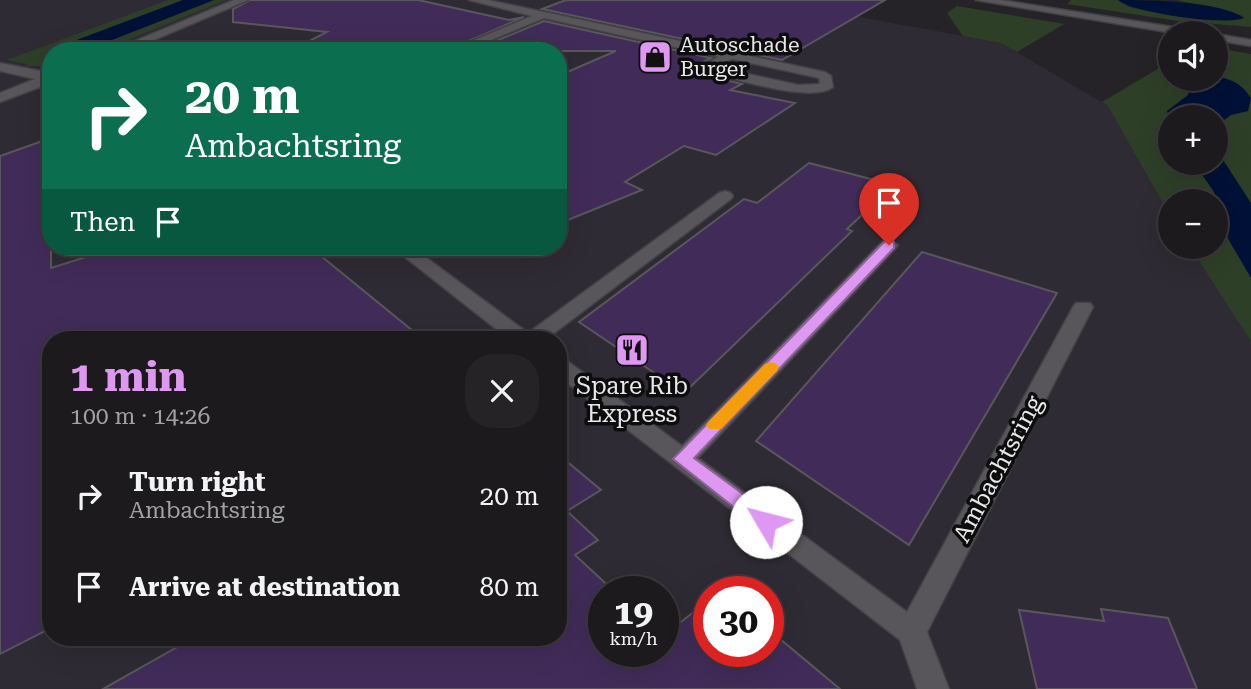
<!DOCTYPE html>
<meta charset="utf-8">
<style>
body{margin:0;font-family:"Roboto Serif",serif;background:#252326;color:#f1f3f6;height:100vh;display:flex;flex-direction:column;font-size:26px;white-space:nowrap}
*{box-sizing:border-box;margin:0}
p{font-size:23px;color:#a0a1a4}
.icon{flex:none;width:38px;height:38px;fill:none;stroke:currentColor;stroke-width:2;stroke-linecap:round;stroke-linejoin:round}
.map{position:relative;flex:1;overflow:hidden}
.side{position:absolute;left:42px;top:331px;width:525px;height:315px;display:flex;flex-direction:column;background:#1c1a1d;border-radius:28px;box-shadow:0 7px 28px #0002,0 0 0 2px #3a383b}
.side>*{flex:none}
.hud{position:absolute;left:42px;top:42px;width:525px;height:214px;border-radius:28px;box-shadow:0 7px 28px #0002,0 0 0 2px #3a383b;background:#0b6e4f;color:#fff;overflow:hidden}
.fabs{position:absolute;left:1158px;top:21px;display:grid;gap:14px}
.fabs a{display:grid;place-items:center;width:70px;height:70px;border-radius:50%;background:#1c1a1d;box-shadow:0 7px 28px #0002,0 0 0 2px #3a383b;font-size:35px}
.speed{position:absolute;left:588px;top:576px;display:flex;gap:14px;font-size:35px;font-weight:700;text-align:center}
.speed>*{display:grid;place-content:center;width:91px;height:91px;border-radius:50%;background:#1c1a1d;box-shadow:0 7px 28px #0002,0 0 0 2px #3a383b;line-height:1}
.speed small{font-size:18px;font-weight:400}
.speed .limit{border:10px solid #d22;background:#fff;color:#111}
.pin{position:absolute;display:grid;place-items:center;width:60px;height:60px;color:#fff;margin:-72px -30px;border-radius:50% 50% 50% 0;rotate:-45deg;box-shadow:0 0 7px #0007}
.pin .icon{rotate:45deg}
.me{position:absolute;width:77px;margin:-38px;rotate:307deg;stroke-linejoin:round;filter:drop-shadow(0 0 5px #0008)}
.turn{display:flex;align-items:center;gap:24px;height:147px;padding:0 28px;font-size:32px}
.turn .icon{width:91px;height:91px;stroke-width:2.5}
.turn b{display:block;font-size:49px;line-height:60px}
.then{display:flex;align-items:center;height:66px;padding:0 28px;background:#0003;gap:14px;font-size:26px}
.round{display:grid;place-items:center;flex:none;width:74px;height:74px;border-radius:28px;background:#252326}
.summary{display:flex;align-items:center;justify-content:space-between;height:119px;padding:0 28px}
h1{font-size:42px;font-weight:700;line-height:52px;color:#de98f2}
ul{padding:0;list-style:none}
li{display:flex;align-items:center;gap:21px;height:91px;padding:0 28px}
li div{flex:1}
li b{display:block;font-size:26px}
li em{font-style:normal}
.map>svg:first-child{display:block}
.built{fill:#2f2b34;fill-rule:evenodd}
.green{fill:#2e3f27;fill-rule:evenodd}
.water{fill:#001137}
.building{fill:#412c59;stroke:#59575b;stroke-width:2}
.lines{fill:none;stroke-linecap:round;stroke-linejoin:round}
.street-casing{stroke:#424144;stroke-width:3}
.secondary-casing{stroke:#424144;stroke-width:3}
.street{fill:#58565b;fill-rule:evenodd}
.secondary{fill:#58565b;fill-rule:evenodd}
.route{fill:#de98f2;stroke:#90639d;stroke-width:2}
.slow{fill:#f59e0b}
.labels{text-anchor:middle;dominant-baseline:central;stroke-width:7;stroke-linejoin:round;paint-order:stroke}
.far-poi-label{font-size:21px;fill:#e8e7e9;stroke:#0d0d0e;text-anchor:start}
.poi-label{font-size:24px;fill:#e8e7e9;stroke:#0d0d0e}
.street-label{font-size:24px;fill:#e8e7e9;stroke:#0d0d0e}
</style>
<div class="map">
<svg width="1251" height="689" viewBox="0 0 1251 689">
<rect width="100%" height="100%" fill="#252327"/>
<path class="built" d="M0 0H742L816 9 1001 43 1108 106 1171 209V247H1194L1251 340V689H0ZM51 51H558V247H51ZM51 340H558V637H51ZM604 592H663V651H604ZM709 592H768V651H709Z"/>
<g class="green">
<polygon points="168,0 183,0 53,49 48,52 51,66 25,66 28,64 7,60"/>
<polygon points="214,0 226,0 101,51 84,51"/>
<polygon points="1071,0 1118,0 1129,7 1143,10 1232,20 1243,16 1177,0 1251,0 1251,27 1178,21 1067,4"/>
<polygon points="957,6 1064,24 1017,52 1001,43 963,36 947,13"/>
<path d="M1216 48 1251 54V341L1190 247H1216V201H1171V217L1108 106 1102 102 1171 61V79H1216ZM1171 117H1216V163H1171Z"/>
</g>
<g class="water">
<polygon points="183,0 214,0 84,51 51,51 51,55 48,55 48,52 53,49"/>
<path d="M1118 0C1149 0 1220 1 1244 18 1227 26 1133 13 1118 0Z"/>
<path d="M1216 76C1233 80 1242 84 1251 98L1248 111 1231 115 1216 126V117H1171V122L1167 111 1188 95 1192 79H1216Z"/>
<polygon points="1216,149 1251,203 1251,278 1223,230 1214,192 1194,163 1216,163"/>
</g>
<g class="building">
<polygon points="250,0 418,0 509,20 524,17 446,51 290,51 327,32 233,22 233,9"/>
<polygon points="566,0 885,0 782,60 542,9"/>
<polygon points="544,21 711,58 701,63 697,69 705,75 742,84 730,90 795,103 716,155 684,146 625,182 642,190 558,224 558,76 616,51 472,51"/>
<polygon points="51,138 51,268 118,247 310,247 424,340 51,340 51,628 0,654 0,156"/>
<polygon points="809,163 894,185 847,229 852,231 684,393 579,322 744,199 757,203"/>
<polygon points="922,252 1057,293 909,545 756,441"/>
<polygon points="558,454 601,490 567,511 598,540 575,555 615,592 604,592 604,651 663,651 663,636 709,600 709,651 768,651 768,629 840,689 103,689 195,637 558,637"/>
<polygon points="1101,609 1168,618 1197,689 1037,689 1019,610 1104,621"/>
</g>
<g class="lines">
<defs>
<g id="street">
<polygon points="234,0 248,0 128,51 111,51"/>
<path d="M469 0H488L825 72 831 76 833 87C812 104 733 78 706 72L700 68 702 65 719 57 544 18 465 51H448L532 16ZM732 59 819 78 820 84 798 85 717 67Z"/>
<polygon points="0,63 51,73 51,83 0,102 0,93 35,79 0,71"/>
<polygon points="725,191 731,193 733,196 731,199 545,340 510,340 392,247 412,247 528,333 719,193"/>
<polygon points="889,240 898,245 895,249 698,458 907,612 1073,307 1076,303 1090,303 1093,307 927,632 949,689 917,689 900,640 558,376 558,358 566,360 682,446 883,241"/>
</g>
<g id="secondary">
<polygon points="976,0 1000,0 1192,30 1197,33 1173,33"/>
<polygon points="1216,34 1251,40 1251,46 1216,40"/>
</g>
</defs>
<use href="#street" class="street-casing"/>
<use href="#secondary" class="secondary-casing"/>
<use href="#street" class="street"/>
<use href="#secondary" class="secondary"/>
</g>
<polygon class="route" points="889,241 894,242 894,248 694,458 773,516 776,522 773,527 766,529 759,527 673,459 884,242"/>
<polygon class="slow" points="771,362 777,364 779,367 777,371 721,429 709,429 706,425 709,421 765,364"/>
<defs>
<symbol id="shop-square" viewBox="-11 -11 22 22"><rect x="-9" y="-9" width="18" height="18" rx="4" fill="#de98f2" stroke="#0d0d0e"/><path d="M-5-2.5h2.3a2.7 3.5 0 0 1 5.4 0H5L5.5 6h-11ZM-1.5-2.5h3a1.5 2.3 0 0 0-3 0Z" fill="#111"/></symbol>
<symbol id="restaurant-square" viewBox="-11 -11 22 22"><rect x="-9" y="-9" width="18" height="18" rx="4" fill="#de98f2" stroke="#0d0d0e"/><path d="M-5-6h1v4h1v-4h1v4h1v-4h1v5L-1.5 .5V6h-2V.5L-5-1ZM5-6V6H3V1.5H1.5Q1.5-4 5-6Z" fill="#111"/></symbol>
</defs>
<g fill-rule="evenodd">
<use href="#shop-square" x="636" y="38" width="38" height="38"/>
<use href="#restaurant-square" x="613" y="331" width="38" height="38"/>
</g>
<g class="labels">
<g class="far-poi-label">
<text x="680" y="45">Autoschade<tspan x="680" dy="24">Burger</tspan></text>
</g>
<g class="poi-label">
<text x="632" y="386">Spare Rib<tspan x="632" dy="28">Express</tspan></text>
</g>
<g class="street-label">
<text transform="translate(998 469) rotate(-62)">Ambachtsring</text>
</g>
</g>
</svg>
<div class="fabs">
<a><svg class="icon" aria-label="sound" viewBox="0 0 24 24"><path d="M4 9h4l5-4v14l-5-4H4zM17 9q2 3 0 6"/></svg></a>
<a>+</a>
<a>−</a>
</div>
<div class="speed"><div>19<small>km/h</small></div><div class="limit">30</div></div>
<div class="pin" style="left:889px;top:245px;background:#d93025"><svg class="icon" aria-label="arrive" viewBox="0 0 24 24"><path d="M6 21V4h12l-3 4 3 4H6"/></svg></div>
<svg class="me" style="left:766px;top:522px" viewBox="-20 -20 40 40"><circle r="19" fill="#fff"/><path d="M0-13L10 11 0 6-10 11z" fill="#de98f2"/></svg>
<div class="hud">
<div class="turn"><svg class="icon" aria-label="right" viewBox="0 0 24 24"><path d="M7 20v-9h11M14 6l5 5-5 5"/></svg><div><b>20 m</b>Ambachtsring</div></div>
<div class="then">Then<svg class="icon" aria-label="arrive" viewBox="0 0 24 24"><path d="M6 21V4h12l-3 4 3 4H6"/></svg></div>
</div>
<section class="side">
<div class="summary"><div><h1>1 min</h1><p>100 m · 14:26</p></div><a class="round"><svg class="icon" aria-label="close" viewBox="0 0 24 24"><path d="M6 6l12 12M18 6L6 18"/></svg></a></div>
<ul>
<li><svg class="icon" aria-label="right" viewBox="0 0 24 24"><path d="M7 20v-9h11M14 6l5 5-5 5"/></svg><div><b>Turn right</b><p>Ambachtsring</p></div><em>20 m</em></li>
<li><svg class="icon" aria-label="arrive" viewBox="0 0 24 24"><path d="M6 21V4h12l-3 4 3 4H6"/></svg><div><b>Arrive at destination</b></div><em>80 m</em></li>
</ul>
</section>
</div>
